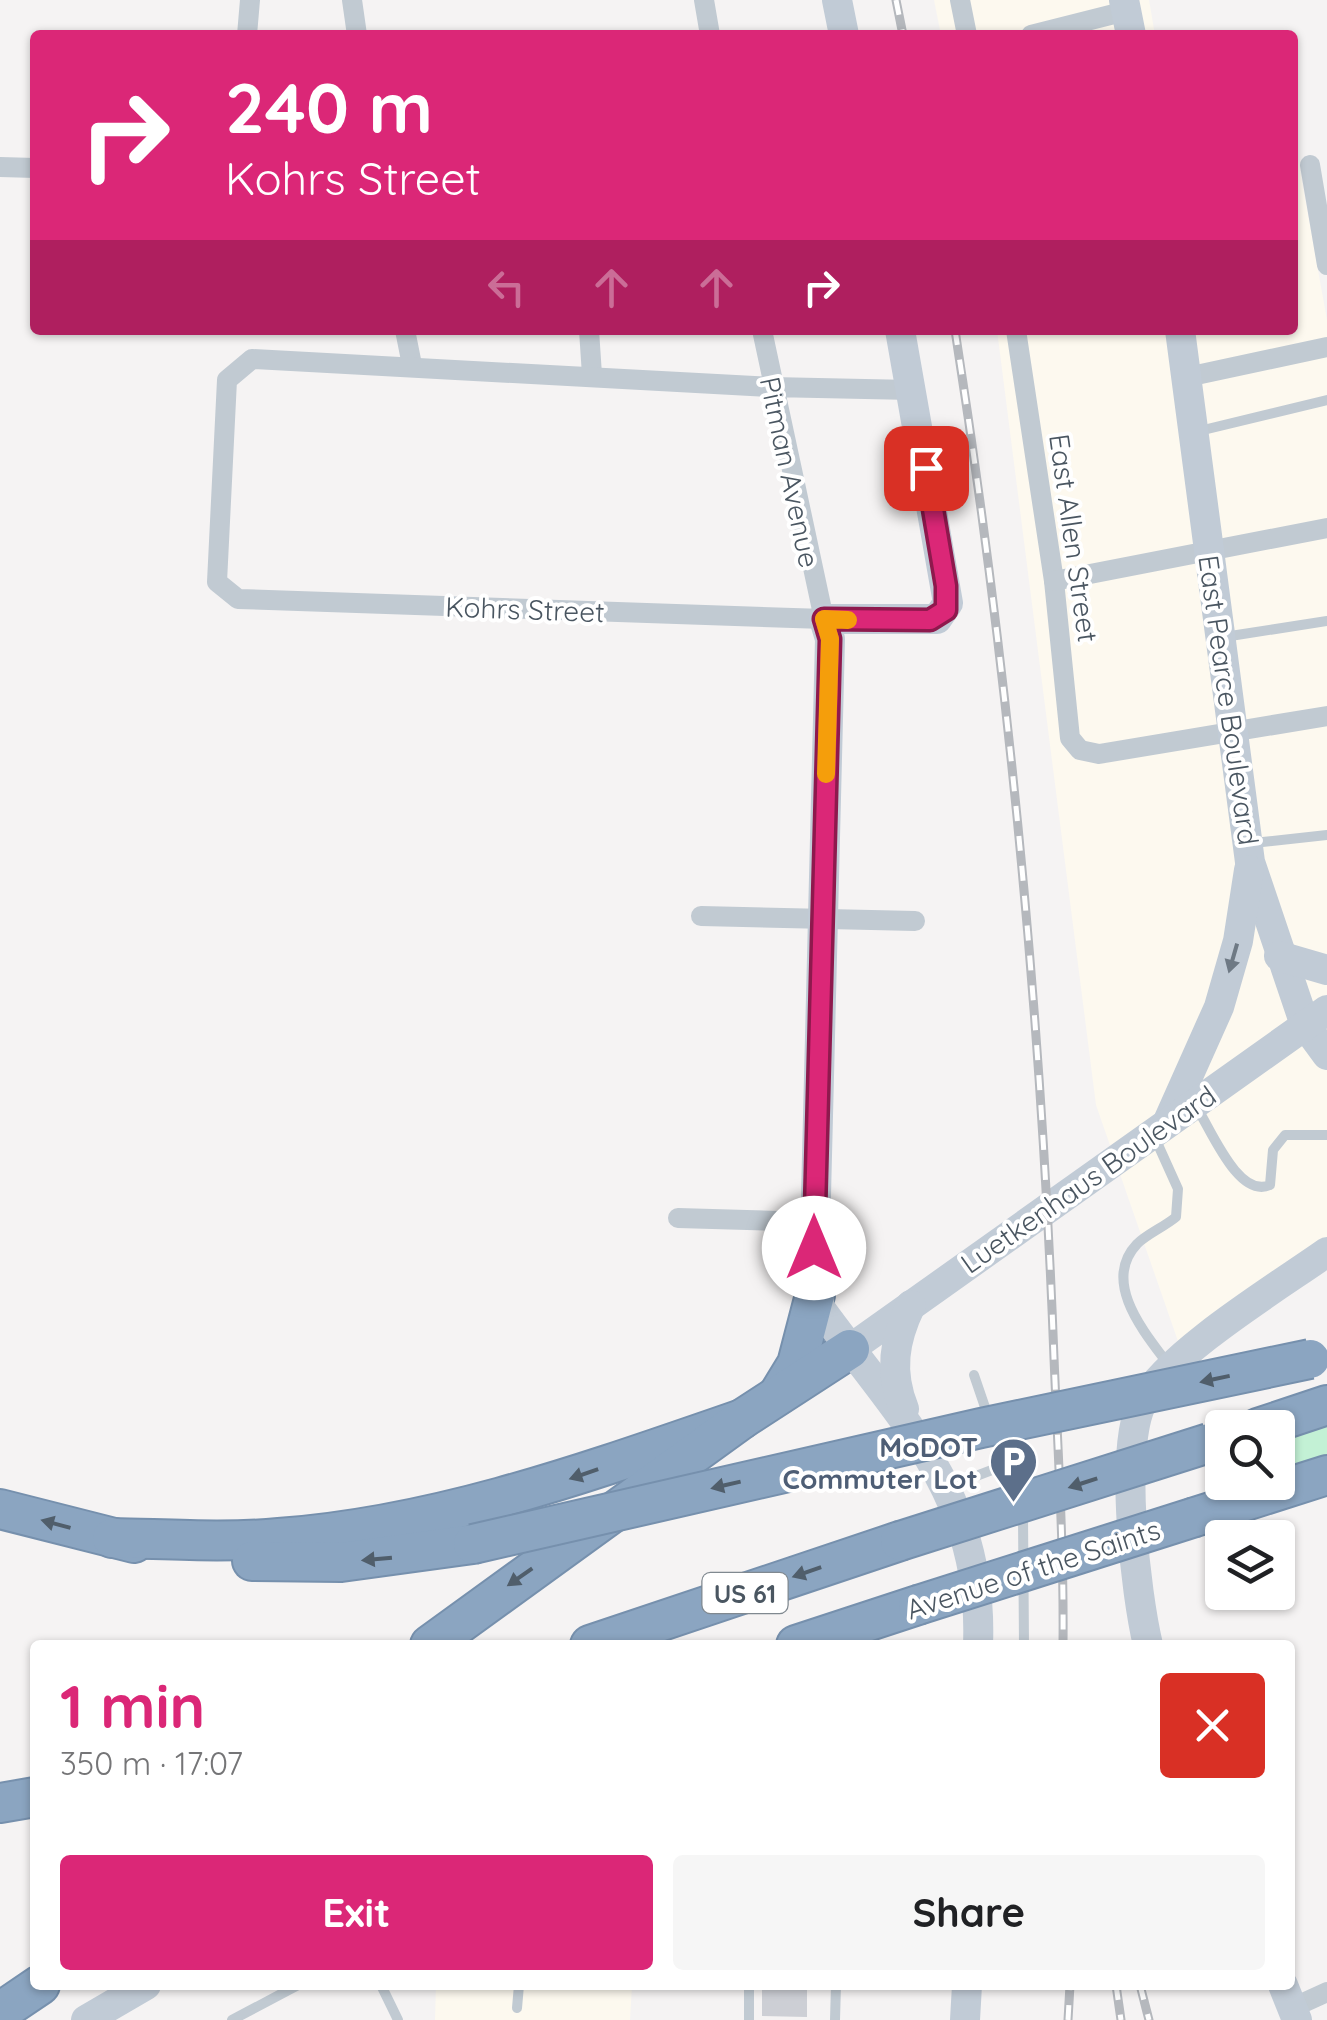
<!DOCTYPE html>
<meta charset="utf-8">
<style>
body{margin:0;font-family:Quicksand,sans-serif;background:#f6f6f6;color:#202124;height:100vh;display:flex;flex-direction:column;font-size:38px;white-space:nowrap}
*{box-sizing:border-box;margin:0}
p{font-size:32px;color:#757577}
.icon{flex:none;width:55px;height:55px;fill:none;stroke:currentColor;stroke-width:2;stroke-linecap:round;stroke-linejoin:round}
.map{position:relative;flex:1;overflow:hidden}
.side{position:absolute;left:30px;top:1640px;width:1265px;height:350px;display:flex;flex-direction:column;background:#fff;border-radius:10px;box-shadow:0 2px 8px #0004}
.side>*{flex:none}
.hud{position:absolute;left:30px;top:30px;width:1268px;height:305px;border-radius:10px;box-shadow:0 2px 8px #0004;background:#db2777;color:#fff;overflow:hidden}
.buttons{position:absolute;left:1205px;top:1410px;display:grid;gap:20px}
.buttons a{display:grid;place-items:center;width:90px;height:90px;border-radius:10px;background:#fff;box-shadow:0 2px 8px #0004;font-size:50px}
.pin{position:absolute;display:grid;place-items:center;width:85px;height:85px;color:#fff;margin:-42px;border-radius:20px;box-shadow:0 5px 15px #0006}
.me{position:absolute;width:110px;margin:-55px;rotate:0deg;stroke-linejoin:round;filter:drop-shadow(0 0 8px #0008)}
.turn{display:flex;align-items:center;gap:35px;height:210px;padding:0 30px;font-size:45px}
.turn .icon{width:130px;height:130px;stroke-width:2.5}
.turn b{display:block;font-size:70px;line-height:85px}
.lanes{display:flex;align-items:center;height:95px;padding:0 30px;background:#0003;justify-content:center;gap:50px;direction:ltr}
.lanes .off{opacity:.35}
.round{display:grid;place-items:center;flex:none;width:105px;height:105px;border-radius:10px;background:#f6f6f6}
.summary{display:flex;align-items:center;justify-content:space-between;height:170px;padding:0 30px}
h1{font-size:60px;font-weight:700;line-height:75px;color:#db2777}
.action{display:flex;gap:20px;margin-top:auto;padding:20px 30px}
.action a{flex:1;height:115px;border-radius:10px;background:#db2777;color:#fff;font-size:40px;font-weight:700;line-height:115px;text-align:center}
.action a+a{background:#f6f6f6;color:#202124}
.map>svg:first-child{display:block}
.commercial{fill:#fdf9ef}
.green{fill:#c3f1d5}
.building{fill:#cdcfd5}
.lines{fill:none;stroke-linecap:round;stroke-linejoin:round}
.highway-casing{stroke:#7690ad;stroke-width:42}
.lane{stroke:#c1cad2;stroke-width:10}
.street{stroke:#c1cad2;stroke-width:20}
.secondary{stroke:#c1cbd6;stroke-width:30}
.highway{stroke:#8ba5c1;stroke-width:38}
.rail-casing{stroke:#b5b8bd;stroke-width:9}
.rail{stroke:#fff;stroke-width:5;stroke-dasharray:15;stroke-linecap:butt}
.highway-bridge-casing{stroke:#7690ad;stroke-width:42;stroke-linecap:butt}
.highway-bridge{stroke:#8ba5c1;stroke-width:38}
.oneway{fill:#6e7984}
.oneway2{fill:#505e6b}
.route-casing{stroke:#8e194d;stroke-width:25}
.route{stroke:#db2777;stroke-width:18}
.slow{stroke:#f59e0b;stroke-width:18}
.labels{text-anchor:middle;dominant-baseline:central;stroke-width:8;stroke-linejoin:round;paint-order:stroke}
.shield{fill:#fff;stroke:#808990;stroke-width:2.5}
.shield-label{font-size:25px;font-weight:bold;fill:#4a5661}
.street-label{font-size:28px;fill:#4a5661;stroke:#fff}
.service-label{font-size:28px;font-weight:bold;fill:#4e5e75;stroke:#fff;text-anchor:end}
</style>
<div class="map">
<svg width="1327" height="2020" viewBox="0 0 1327 2020">
<rect width="100%" height="100%" fill="#f5f3f3"/>
<g class="commercial">
<polygon points="934,0 1149,0 1155,35 941,35"/>
<polygon points="1297,154 1327,320 1327,1239 1180,1347 1096,1105 997,330 1292,330 1292,155"/>
<polygon points="436,1985 632,1985 630,2020 435,2020"/>
</g>
<polygon class="green" points="1327,1422 1327,1456 1278,1472 1278,1438"/>
<polygon class="building" points="762,1985 807,1985 807,2017 762,2016"/>
<g class="lines">
<defs>
<g id="highway">
<polyline points="778,1395 797,1364 815,1295"/>
<polyline points="1258,1428 1327,1405"/>
<polyline points="0,1509 134,1543"/>
<polyline points="1195,1517 1327,1475"/>
<path d="M112 1538C167 1539 224 1543 279 1538 440 1526 591 1471 742 1419"/>
<polyline points="252,1561 341,1562 473,1544"/>
<polyline points="430,1645 742,1419 850,1349"/>
<polyline points="590,1645 900,1541"/>
<polyline points="796,1645 918,1605"/>
<polyline points="0,1803 35,1797"/>
<polyline points="0,2012 40,1985"/>
</g>
</defs>
<use href="#highway" class="highway-casing"/>
<g class="lane">
<polyline points="1195,432 1327,400"/>
<polyline points="1224,637 1327,621"/>
<polyline points="1253,843 1327,835"/>
<path d="M1197 1108C1212 1132 1239 1199 1270 1185L1273 1150 1285 1135H1327"/>
<path d="M1155 1138 1178 1189 1176 1217C1164 1227 1147 1234 1137 1244 1101 1282 1145 1333 1168 1364"/>
<polyline points="974,1375 988,1416"/>
<polyline points="994,1433 1005,1465"/>
<polyline points="950,1486 1005,1465 1023,1517 1024,1645"/>
<polyline points="381,1985 398,2020"/>
<polyline points="749,1985 749,2020"/>
<polyline points="517,2008 519,1985"/>
<polyline points="232,2020 298,1985"/>
<polyline points="835,2020 836,1985"/>
</g>
<g class="street">
<polyline points="352,0 357,35"/>
<polyline points="704,0 710,35"/>
<polyline points="960,0 967,35"/>
<polyline points="247,35 250,0"/>
<polyline points="1031,35 1126,11"/>
<polyline points="1310,165 1327,265"/>
<polyline points="0,167 35,168"/>
<polyline points="405,330 412,365"/>
<polyline points="589,330 592,375"/>
<polyline points="762,330 824,619 238,599 217,582 227,380 252,359 771,387 912,390"/>
<polyline points="1016,330 1054,581 1070,738 1080,750 1099,754 1327,716"/>
<polyline points="1187,377 1327,347"/>
<polyline points="1054,581 1327,528"/>
<polyline points="701,916 915,921"/>
<polyline points="678,1218 813,1222"/>
<polyline points="1292,2008 1327,1992"/>
</g>
<g class="secondary">
<polyline points="837,0 844,35"/>
<polyline points="1124,0 1131,35"/>
<path d="M900 330 948 603 937 619H824L830 639 814 1275 820 1308C901 1420 984 1495 978 1645"/>
<polyline points="1180,330 1250,862 1305,1025 1327,1055"/>
<polyline points="1279,956 1327,970"/>
<polyline points="1169,1119 1219,1007 1238,941 1249,870"/>
<polyline points="850,1349 1327,1010"/>
<path d="M904 1409C889 1372 894 1340 911 1305"/>
<path d="M1148 1645C1136 1595 1118 1446 1143 1401 1170 1352 1279 1286 1327 1252"/>
<polyline points="1283,1985 1297,2020"/>
<polyline points="86,2020 146,1985"/>
<polyline points="965,2020 967,1985"/>
</g>
<use href="#highway" class="highway"/>
<defs>
<g id="rail">
<polyline points="896,0 903,35"/>
<path d="M955 330C1008 670 1041 1014 1054 1358 1058 1454 1064 1550 1063 1645"/>
<polyline points="1116,1985 1121,2020"/>
<polyline points="1140,1985 1149,2020"/>
<polyline points="1068,2020 1070,1985"/>
</g>
</defs>
<use href="#rail" class="rail-casing"/>
<use href="#rail" class="rail"/>
<defs>
<g id="highway-bridge">
<polyline points="900,1541 1209,1443"/>
<polyline points="473,1544 981,1428 1310,1359"/>
<polyline points="918,1605 1195,1517"/>
</g>
</defs>
<use href="#highway-bridge" class="highway-bridge-casing"/>
<use href="#highway-bridge" class="highway-bridge"/>
</g>
<defs><path id="oneway-solid" d="M-6-.8H1V-3.2L6.5 0L1 3.2V.8H-6Z" transform="scale(2.5)"/></defs>
<use class="oneway" href="#oneway-solid" transform="translate(1233 958) rotate(106)"/>
<g class="oneway2">
<use href="#oneway-solid" transform="translate(1215 1379) rotate(168)"/>
<use href="#oneway-solid" transform="translate(584 1474) rotate(161)"/>
<use href="#oneway-solid" transform="translate(1083 1483) rotate(162)"/>
<use href="#oneway-solid" transform="translate(726 1485) rotate(167)"/>
<use href="#oneway-solid" transform="translate(56 1524) rotate(-165)"/>
<use href="#oneway-solid" transform="translate(377 1559) rotate(175)"/>
<use href="#oneway-solid" transform="translate(807 1572) rotate(161)"/>
<use href="#oneway-solid" transform="translate(520 1577) rotate(145)"/>
</g>
<g class="lines">
<defs>
<polyline id="route" points="814,1248 830,639 824,619 930,620 946,610 946,586 926,468"/>
</defs>
<use href="#route" class="route-casing"/>
<use href="#route" class="route"/>
<polyline class="slow" points="826,774 830,639 824,619 848,620"/>
</g>
<defs>
<symbol id="parking-pin" viewBox="-11 -11 22 30"><path d="M0 17L-7.5 6A9.5 9.5 0 1 1 7.5 6Z" fill="#5c6f8a" stroke="#fff"/><path d="M-3.5-5.5H1a3.5 3.5 0 0 1 0 7H-1V5.5H-3.5ZM-1-3.4V-.6H.8a1.4 1.4 0 0 0 0-2.8Z" fill="#fff"/></symbol>
</defs>
<g fill-rule="evenodd">
<use href="#parking-pin" x="986" y="1434" width="55" height="75"/>
</g>
<g class="labels">
<rect class="shield" x="702.5" y="1573" width="85" height="40" rx="8"/>
<g class="shield-label">
<text x="745" y="1593">US 61</text>
</g>
<g class="street-label">
<text transform="translate(790 472) rotate(78)">Pitman Avenue</text>
<text transform="translate(1074 538) rotate(82)">East Allen Street</text>
<text transform="translate(525 609) rotate(2)">Kohrs Street</text>
<text transform="translate(1229 700) rotate(82)">East Pearce Boulevard</text>
<text transform="translate(1088 1179) rotate(-35)">Luetkenhaus Boulevard</text>
<text transform="translate(1033 1569) rotate(-18)">Avenue of the Saints</text>
</g>
<g class="service-label">
<text x="978" y="1446">MoDOT<tspan x="978" dy="32">Commuter Lot</tspan></text>
</g>
</g>
</svg>
<div class="buttons">
<a><svg class="icon" aria-label="search" viewBox="0 0 24 24"><circle cx="10" cy="10" r="6"/><path d="M15 15l6 6"/></svg></a>
<a><svg class="icon" aria-label="layers" viewBox="0 0 24 24"><path d="M12 4l9 5-9 5-9-5zM3 14l9 5 9-5"/></svg></a>
</div>
<div class="pin" style="left:926px;top:468px;background:#d93025"><svg class="icon" aria-label="arrive" viewBox="0 0 24 24"><path d="M6 21V4h12l-3 4 3 4H6"/></svg></div>
<svg class="me" style="left:814px;top:1248px" viewBox="-20 -20 40 40"><circle r="19" fill="#fff"/><path d="M0-13L10 11 0 6-10 11z" fill="#db2777"/></svg>
<div class="hud">
<div class="turn"><svg class="icon" aria-label="right" viewBox="0 0 24 24"><path d="M7 20v-9h11M14 6l5 5-5 5"/></svg><div><b>240 m</b>Kohrs Street</div></div>
<div class="lanes"><svg class="icon off" aria-label="left" viewBox="0 0 24 24"><path d="M17 20v-9H6M10 6l-5 5 5 5"/></svg><svg class="icon off" aria-label="ahead" viewBox="0 0 24 24"><path d="M12 20V5M6 11l6-6 6 6"/></svg><svg class="icon off" aria-label="ahead" viewBox="0 0 24 24"><path d="M12 20V5M6 11l6-6 6 6"/></svg><svg class="icon" aria-label="right" viewBox="0 0 24 24"><path d="M7 20v-9h11M14 6l5 5-5 5"/></svg></div>
</div>
<section class="side">
<div class="summary"><div><h1>1 min</h1><p>350 m · 17:07</p></div><a class="round" style="background:#d93025;color:#fff"><svg class="icon" aria-label="close" viewBox="0 0 24 24"><path d="M6 6l12 12M18 6L6 18"/></svg></a></div>
<div class="action"><a>Exit</a><a>Share</a></div>
</section>
</div>
